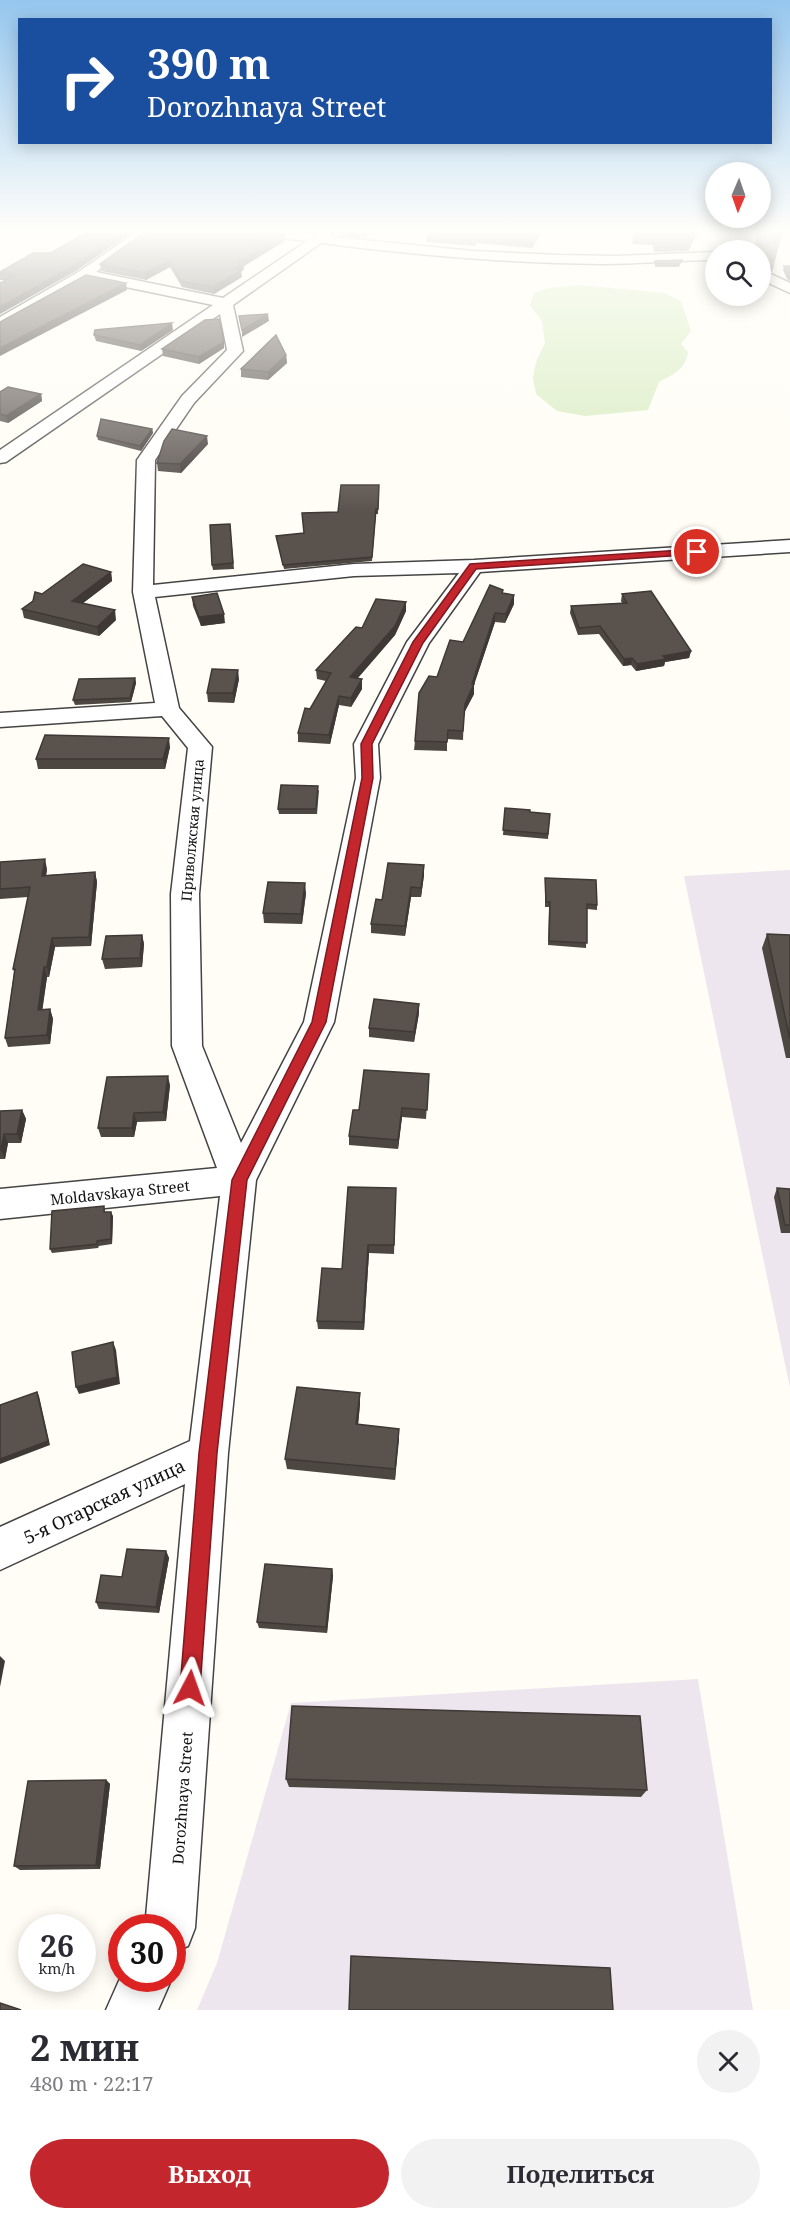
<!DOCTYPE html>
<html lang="ru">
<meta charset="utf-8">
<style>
body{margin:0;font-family:"Noto Serif",serif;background:#f2f2f3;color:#2b2b33;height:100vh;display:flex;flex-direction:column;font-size:22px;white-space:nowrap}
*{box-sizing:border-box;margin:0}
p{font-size:20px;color:#7c7c81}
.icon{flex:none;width:33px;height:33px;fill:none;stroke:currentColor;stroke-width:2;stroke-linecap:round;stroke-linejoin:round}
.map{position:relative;height:2010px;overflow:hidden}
.details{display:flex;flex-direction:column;background:#fff;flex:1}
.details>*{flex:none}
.guide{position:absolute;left:18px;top:18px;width:754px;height:126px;border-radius:0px;box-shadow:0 3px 15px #0003;background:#1a4fa0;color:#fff;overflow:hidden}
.needle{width:39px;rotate:182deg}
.controls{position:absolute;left:705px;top:162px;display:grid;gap:12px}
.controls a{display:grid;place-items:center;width:66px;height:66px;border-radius:50%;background:#fff;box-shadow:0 3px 15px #0003;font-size:30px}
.speed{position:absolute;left:18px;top:1914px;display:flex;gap:12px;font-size:30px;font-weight:700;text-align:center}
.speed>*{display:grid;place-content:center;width:78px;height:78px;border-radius:50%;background:#fff;box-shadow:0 3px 15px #0003;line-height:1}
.speed small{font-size:15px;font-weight:400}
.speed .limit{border:9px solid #d22;background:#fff;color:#111}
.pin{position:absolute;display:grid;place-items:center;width:51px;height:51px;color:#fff;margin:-26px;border:3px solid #fff;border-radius:50%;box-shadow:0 2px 6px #0007}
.me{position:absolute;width:66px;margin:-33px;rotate:4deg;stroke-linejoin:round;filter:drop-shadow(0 0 4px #0008)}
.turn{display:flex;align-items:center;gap:21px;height:126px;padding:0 30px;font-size:27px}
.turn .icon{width:78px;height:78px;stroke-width:2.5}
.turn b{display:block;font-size:42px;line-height:51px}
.round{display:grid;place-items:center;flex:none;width:63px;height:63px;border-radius:32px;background:#f2f2f3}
.overview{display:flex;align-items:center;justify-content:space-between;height:102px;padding:0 30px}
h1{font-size:36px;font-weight:700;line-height:45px}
.cta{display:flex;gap:12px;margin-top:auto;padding:12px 30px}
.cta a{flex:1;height:69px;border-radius:36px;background:#c4262e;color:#fff;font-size:24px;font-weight:700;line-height:69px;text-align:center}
.cta a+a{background:#f2f2f3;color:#2b2b33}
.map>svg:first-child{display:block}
.industrial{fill:#eee6ef}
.green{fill:#d5ebbd}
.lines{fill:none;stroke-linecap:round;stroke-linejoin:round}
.minor-casing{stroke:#444;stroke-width:3}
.minor{fill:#fff;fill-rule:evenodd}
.wall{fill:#4d4742}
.shaded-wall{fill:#3f3936}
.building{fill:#5a524d;stroke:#3f3936;stroke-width:1.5}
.route{fill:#c4262e;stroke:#7f191e;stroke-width:1.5}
.labels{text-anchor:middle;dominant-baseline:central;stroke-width:6;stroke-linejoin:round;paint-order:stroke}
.far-street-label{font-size:14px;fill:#111;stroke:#fff}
.street-label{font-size:15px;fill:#111;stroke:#fff}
.near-street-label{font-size:18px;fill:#111;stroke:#fff}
</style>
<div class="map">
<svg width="790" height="2010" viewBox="0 0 790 2010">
<rect width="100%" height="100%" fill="#fffdf5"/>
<g class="industrial">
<polygon points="790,870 790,1388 684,876"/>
<polygon points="698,1679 753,2010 197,2010 217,1963 291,1703"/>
</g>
<path class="green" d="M579 285 665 293 681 301 691 331 681 344 688 352C685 370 674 374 659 382L648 410 585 416 557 411 536 394 533 378 536 362 545 343 542 321 530 305 534 293 548 288Z"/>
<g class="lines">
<defs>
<g id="minor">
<path d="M138 231H153L96 272 223 298 307 241 258 235 252 231H287L316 235 321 231H330L332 234 331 237 343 238 473 251 559 255 616 256 716 252V260C677 260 639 264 601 264 507 263 414 255 321 243L233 305 243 351 194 403 155 460 153 585 354 564 474 560 790 540V552L480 572 429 643 378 744 380 778 334 1022 256 1180 228 1453 195 1928 188 1946 172 1952V1928H145L185 1484 0 1570V1527L190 1441 220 1196 0 1219V1189L217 1168 172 1046 171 894 188 748 162 716 0 727V713L155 703 133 592 137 460 182 396 227 350 220 314 6 462 0 463V450L213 305 87 279 0 327V317L80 271ZM459 573 407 642 354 744 356 778 304 1022 241 1143 202 1046 199 894 212 747 179 708 155 597 354 576Z"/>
<polygon points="760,269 790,283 790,293 760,279"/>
<polygon points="122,1974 122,1978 172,1978 158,2010 106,2010"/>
</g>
</defs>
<use href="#minor" class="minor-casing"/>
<use href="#minor" class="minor"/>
</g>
<g class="wall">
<polygon points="340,231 372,231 365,238 340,236"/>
<polygon points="398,231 542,231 532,248 477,243 475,246 426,242 427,237 429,234"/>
<polygon points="636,231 698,231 688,251 654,252 653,245 632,244 633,239"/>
<polygon points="782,231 772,272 766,269 760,258 760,250 757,250 755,247 756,243"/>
<polygon points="285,234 285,241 244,266 244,269 241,272 242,277 214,294 182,287 170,267 146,280 101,271 100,264"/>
<polygon points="51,253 79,269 0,314 0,283 6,280 0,280 0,272"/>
<polygon points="682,260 681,263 679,267 655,267 655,261"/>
<polygon points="784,266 790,266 790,281 787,279 783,270"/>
<polygon points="173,330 141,351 96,341 94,335"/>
<polygon points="224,342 224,348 199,364 163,356 162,349"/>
<polygon points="286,355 287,363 268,380 241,377 241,369"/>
<polygon points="0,392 41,394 42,401 8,423 0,421"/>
<polygon points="152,429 153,433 141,451 98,440 97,436"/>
<polygon points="208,444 181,473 158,471 157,463"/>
<polygon points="379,485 378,514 376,514 372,561 284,569 276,536 304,533"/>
<polygon points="230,524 234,569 213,570 212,565"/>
<polygon points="111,572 112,581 83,603 116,620 99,636 24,618 22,609 42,594"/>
<polygon points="502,593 514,595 514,604 505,623 495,622 474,684 474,694 464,713 463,740 447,739 447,751 414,750 415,741 437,677 463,642"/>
<polygon points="622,594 691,651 689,658 665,662 664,666 636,671 631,665 623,666 599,634 578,635 570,613 571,606 622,603 621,601"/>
<polygon points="192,597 225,623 201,626 193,606"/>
<polygon points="406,602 406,611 395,635 357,679 362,689 351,707 339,705 330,744 298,742 298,733 310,709 326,681 317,679 316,670 362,628"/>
<polygon points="135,678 136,683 131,702 75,705 73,700"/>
<polygon points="239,679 234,703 208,702 207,693"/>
<polygon points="170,747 165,769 38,769 36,759"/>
<polygon points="319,790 317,814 279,814 278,809"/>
<polygon points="505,808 530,812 550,814 548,839 503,835"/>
<polygon points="0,862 47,869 46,875 95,872 97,882 91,946 55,947 49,977 47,977 42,1010 50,1009 53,1019 50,1044 8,1047 5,1038 14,972 13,969 28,897 0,899"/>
<polygon points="424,865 424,875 421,897 411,897 405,936 371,933 371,924 382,900"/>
<polygon points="545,878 597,905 597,910 587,909 586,948 548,945 549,907 545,907"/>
<polygon points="306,893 302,924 264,923 263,913"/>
<polygon points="767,934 790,935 790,1058 786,1058 762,948"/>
<polygon points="142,935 144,944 142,967 105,969 102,959"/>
<polygon points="419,1013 414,1042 369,1037 369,1028"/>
<polygon points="429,1074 426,1119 402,1117 398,1149 349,1145 349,1136 359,1110"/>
<polygon points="170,1085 166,1121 137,1122 134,1137 101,1137 98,1128"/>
<polygon points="22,1110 26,1119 21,1143 8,1143 5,1159 0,1159 0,1111"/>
<polygon points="396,1188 394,1254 369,1253 364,1330 318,1329 317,1321"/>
<polygon points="777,1188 790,1189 790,1233 781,1233 774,1197"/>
<polygon points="104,1206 105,1212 113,1216 112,1244 99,1246 98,1248 52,1253 50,1249"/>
<polygon points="360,1393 360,1404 358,1425 399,1429 395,1480 287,1469 285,1459"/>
<polygon points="166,1551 169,1558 159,1613 99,1609 96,1602 122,1577"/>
<polygon points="332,1569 333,1576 327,1633 259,1628 257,1622"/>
<polygon points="286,1779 647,1790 641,1797 289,1787"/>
<polygon points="106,1780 110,1784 100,1869 20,1870 14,1866"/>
</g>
<g class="shaded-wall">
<polygon points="124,231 134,231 79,269 0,314 0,307"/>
<polygon points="367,231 372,231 365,238 365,233"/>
<polygon points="540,231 542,231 532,248 532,243"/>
<polygon points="697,231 698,231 688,251 689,246"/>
<polygon points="285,234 285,241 244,266 244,269 241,272 242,277 214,294 214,287 234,269 239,262"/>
<polygon points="170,261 170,267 146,280 145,273"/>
<polygon points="126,283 127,290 0,356 0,348"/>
<polygon points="268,314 269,321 242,337 242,330"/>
<polygon points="172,323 173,330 141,351 140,345"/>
<polygon points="224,342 224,348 199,364 199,357"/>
<polygon points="286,355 287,363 268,380 268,372"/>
<polygon points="41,394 42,401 8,423 6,416"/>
<polygon points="152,429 153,433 141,451 140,446"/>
<polygon points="207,436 208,444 181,473 180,464"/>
<polygon points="111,572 112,581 74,610 72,601"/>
<polygon points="514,595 514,604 505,623 506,614"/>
<polygon points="406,602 406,611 395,635 350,687 350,677"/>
<polygon points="115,610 116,620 99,636 97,627"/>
<polygon points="495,613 495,622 474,685 474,684 474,694 464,713 465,704"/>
<polygon points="224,614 225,623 201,626 199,617"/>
<polygon points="691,651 689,658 665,662 664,666 636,671 637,664 663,656"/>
<polygon points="632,658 631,665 623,666 624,659"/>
<polygon points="238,670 239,679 234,703 233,693"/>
<polygon points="135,678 136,683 131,702 130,698"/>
<polygon points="362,679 362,689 351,707 351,698"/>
<polygon points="339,696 339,705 330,744 329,735"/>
<polygon points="169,738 170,747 165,769 163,759"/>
<polygon points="45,859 47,869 45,885 42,876"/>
<polygon points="424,865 424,875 421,897 421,888"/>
<polygon points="95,872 97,882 91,946 89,937"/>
<polygon points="305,883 306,893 302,924 301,914"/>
<polygon points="411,887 411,897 405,936 405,926"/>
<polygon points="142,935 144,944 142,967 140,958"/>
<polygon points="52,938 55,947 49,977 47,967"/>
<polygon points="44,967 47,977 41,1020 38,1010"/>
<polygon points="419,1004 419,1013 414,1042 414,1032"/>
<polygon points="50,1009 53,1019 50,1044 47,1035"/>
<polygon points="168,1076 170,1085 166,1121 163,1112"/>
<polygon points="402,1108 402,1117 398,1149 398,1140"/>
<polygon points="22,1110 26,1119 21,1143 17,1134"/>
<polygon points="134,1113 137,1122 134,1137 132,1128"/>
<polygon points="4,1134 8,1143 5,1159 1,1150"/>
<polygon points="111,1212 113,1216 112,1244 111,1239"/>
<polygon points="368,1245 369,1253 364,1330 363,1322"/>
<polygon points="113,1342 116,1350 120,1384 79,1394 76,1387"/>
<polygon points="37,1392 39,1396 50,1445 0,1464 0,1459"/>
<polygon points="360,1393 360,1404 357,1435 356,1424"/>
<polygon points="399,1429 399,1440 395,1480 395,1469"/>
<polygon points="166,1551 169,1558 159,1613 156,1607"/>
<polygon points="332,1569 333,1576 327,1633 326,1627"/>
<polygon points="0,1656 5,1661 0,1687"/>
<polygon points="106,1780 110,1784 100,1869 96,1865"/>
</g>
<g class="building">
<polygon points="88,231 124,231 78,263 0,307 0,283 15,275 0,273 0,272 33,253 51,253"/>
<polygon points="146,231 258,231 285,234 239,262 244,263 234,269 241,270 214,287 181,281 170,261 145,273 100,264"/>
<polygon points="343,231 367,231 365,233"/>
<polygon points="432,231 540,231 532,243 478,238 475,242 427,237"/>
<polygon points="636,231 697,231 689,246 654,247 654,240 633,239"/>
<polygon points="759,231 782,231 772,268 767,265 760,252 760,250 756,243"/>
<polygon points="682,260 679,264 655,263 655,261"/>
<polygon points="784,266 790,266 790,277 788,275"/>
<polygon points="86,275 126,283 0,348 0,322"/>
<polygon points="268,314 242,330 239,316"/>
<polygon points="219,319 224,342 199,357 162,349 205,320"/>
<polygon points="172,323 140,345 94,335 95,330"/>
<polygon points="276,335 286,355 268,372 241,369"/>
<polygon points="8,387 41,394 6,416 0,414 0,392"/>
<polygon points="101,419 152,429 140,446 97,436"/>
<polygon points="172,429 207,436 180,464 157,463 164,441"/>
<polygon points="341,485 379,485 378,509 376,509 372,557 283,565 276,536 304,533 302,513 338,512"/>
<polygon points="230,524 233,563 212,565 210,525"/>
<polygon points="83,564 111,572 72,601 115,610 97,627 22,609 33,601 35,592 42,594"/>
<polygon points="490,585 503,590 502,593 514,595 506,614 495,613 472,684 474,684 465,704 463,731 448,730 447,742 415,741 419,693 429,676 437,677 450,640 463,642"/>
<polygon points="651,591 691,651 663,656 666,659 637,664 632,658 624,659 600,626 579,628 571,606 627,603 622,594"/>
<polygon points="217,593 224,614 199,617 192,597"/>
<polygon points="376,599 406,602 395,626 350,677 362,679 351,698 339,696 329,735 298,733 305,708 310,709 331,673 316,670 356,627 362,628"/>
<polygon points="212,669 238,670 233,693 207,693"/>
<polygon points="135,678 130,698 73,700 79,679"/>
<polygon points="45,735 169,738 163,759 36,759"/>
<polygon points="281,785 318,786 316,809 278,809"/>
<polygon points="505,808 530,810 530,812 550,814 548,834 503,830"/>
<polygon points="45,859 42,876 95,872 89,937 52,938 47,967 44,967 38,1010 50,1009 47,1035 5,1038 15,969 13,969 30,887 0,889 0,862"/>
<polygon points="388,863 424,865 421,888 411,887 405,926 371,924 376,899 382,900"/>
<polygon points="545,878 596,880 597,905 587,904 587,943 549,941 550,902 546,902"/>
<polygon points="268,882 305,883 301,914 263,913"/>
<polygon points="767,934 790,935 790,1039"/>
<polygon points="142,935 140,958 102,959 106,936"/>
<polygon points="374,999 419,1004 414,1032 369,1028"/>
<polygon points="364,1070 429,1074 427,1110 402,1108 398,1140 349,1136 353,1110 359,1110"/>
<polygon points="168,1076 163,1112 134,1113 132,1128 98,1128 107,1077"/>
<polygon points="22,1110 17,1134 4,1134 1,1150 0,1150 0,1111"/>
<polygon points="348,1187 396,1188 394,1245 368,1245 363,1322 317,1321 322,1268 342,1269"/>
<polygon points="777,1188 790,1189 790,1225 785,1225"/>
<polygon points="104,1206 104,1212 111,1212 111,1239 97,1241 97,1244 50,1249 52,1211"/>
<polygon points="113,1342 117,1377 76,1387 72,1352"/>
<polygon points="297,1387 360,1393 356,1424 399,1429 395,1469 285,1459"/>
<polygon points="37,1392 48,1441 0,1459 0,1405"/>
<polygon points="127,1549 166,1551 156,1607 96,1602 101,1575 122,1577"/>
<polygon points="265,1564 332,1569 326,1627 257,1622"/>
<polygon points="292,1706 640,1716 647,1790 286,1779"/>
<polygon points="106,1780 96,1865 14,1866 28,1781"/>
<polygon points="351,1956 610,1968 613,2010 349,2010"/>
<polygon points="0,2003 21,2010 0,2010"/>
</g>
<linearGradient id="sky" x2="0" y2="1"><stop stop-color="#95c6ee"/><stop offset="0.45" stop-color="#fffefa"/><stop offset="1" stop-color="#fffefa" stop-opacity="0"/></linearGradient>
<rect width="790" height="513" fill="url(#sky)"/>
<polygon class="route" points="697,549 700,550 700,554 476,569 423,643 372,744 373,778 326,1022 247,1180 217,1453 200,1688 197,1695 190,1698 183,1695 180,1688 199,1453 232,1180 312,1022 362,778 361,744 413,642 470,564"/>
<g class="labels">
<g class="far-street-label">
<text transform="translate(192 830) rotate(-85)">Приволжская улица</text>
</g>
<g class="street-label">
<text transform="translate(120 1192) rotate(-6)">Moldavskaya Street</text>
<text transform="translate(182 1798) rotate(-86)">Dorozhnaya Street</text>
</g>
<g class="near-street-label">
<text transform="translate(104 1501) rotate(-25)">5-я Отарская улица</text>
</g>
</g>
</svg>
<div class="controls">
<a><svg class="needle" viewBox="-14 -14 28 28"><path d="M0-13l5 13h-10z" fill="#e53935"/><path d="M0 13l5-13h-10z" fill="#7c7c81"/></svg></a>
<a><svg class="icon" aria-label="search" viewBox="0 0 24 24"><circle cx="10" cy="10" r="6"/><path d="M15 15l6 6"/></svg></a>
</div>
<div class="speed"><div>26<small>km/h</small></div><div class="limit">30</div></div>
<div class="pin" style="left:697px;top:552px;background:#d93025"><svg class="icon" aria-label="arrive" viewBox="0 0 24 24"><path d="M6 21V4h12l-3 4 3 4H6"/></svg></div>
<svg class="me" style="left:190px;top:1688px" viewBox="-20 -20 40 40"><path d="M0-17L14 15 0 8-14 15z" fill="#c4262e" stroke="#fff" stroke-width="4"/></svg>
<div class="guide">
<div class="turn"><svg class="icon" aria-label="right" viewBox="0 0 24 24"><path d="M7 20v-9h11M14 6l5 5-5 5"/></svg><div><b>390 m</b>Dorozhnaya Street</div></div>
</div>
</div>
<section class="details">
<div class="overview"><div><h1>2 мин</h1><p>480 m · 22:17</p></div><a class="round"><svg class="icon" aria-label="close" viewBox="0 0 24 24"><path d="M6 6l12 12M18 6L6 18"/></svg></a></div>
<div class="cta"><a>Выход</a><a>Поделиться</a></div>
</section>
